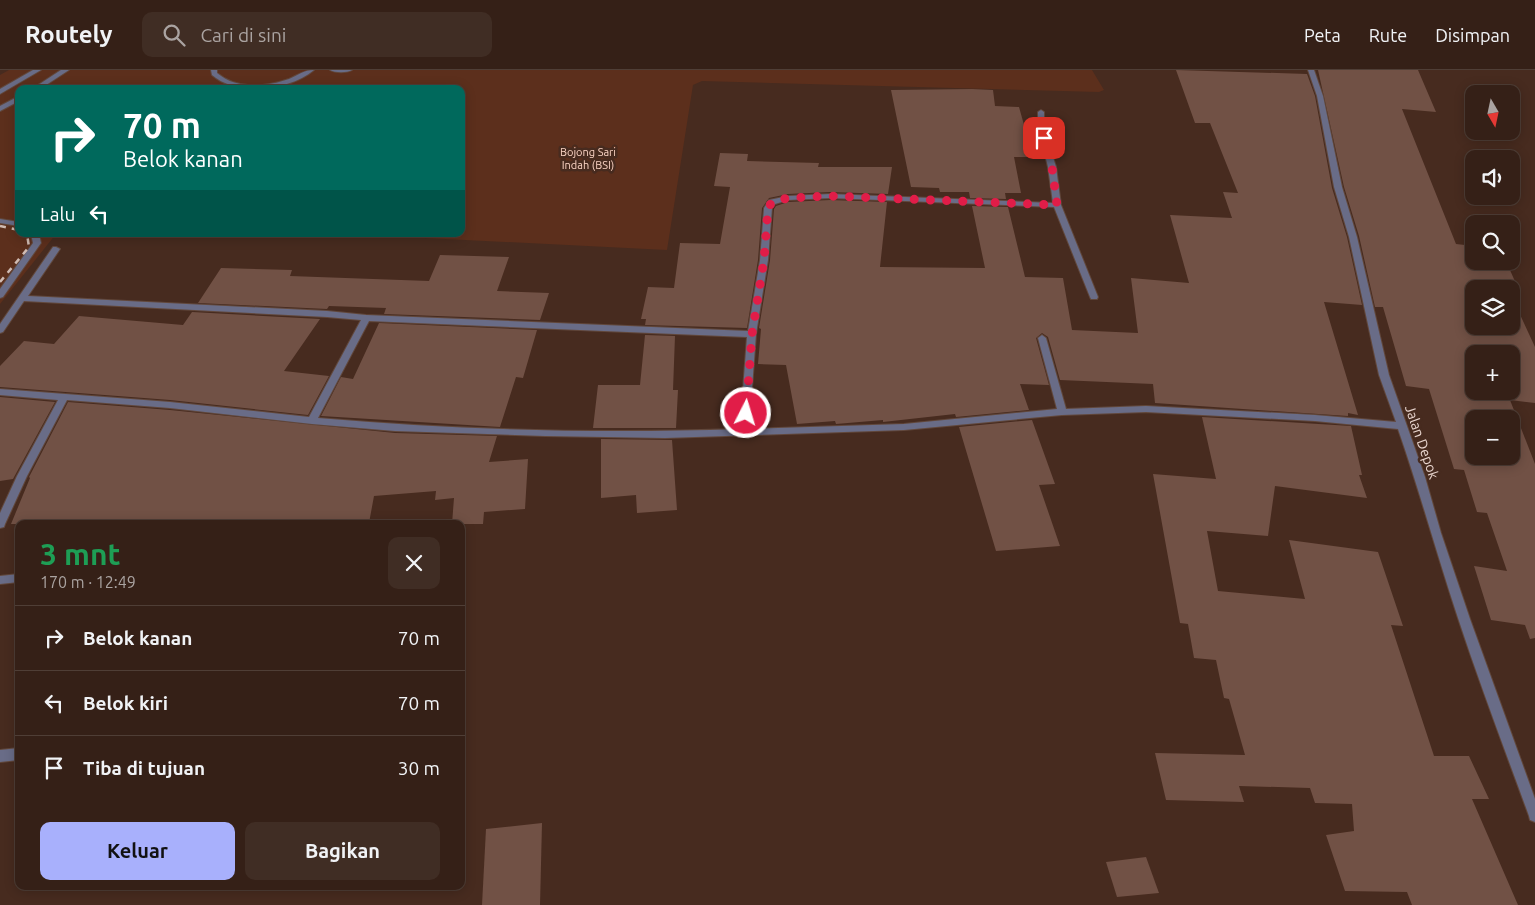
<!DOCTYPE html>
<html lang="id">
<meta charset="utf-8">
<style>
body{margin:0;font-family:Ubuntu,sans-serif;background:#402d24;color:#f1f3f6;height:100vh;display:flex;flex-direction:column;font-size:19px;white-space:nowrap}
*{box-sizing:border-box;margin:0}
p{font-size:16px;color:#aaa3a1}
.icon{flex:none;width:28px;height:28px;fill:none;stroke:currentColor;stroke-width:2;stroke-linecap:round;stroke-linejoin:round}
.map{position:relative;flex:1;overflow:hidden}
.drawer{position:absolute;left:15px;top:450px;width:450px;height:370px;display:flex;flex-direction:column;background:#352017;border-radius:10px;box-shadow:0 2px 12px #0003,0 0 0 1px #4f3e36}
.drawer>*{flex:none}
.guide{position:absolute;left:15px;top:15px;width:450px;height:152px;border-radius:10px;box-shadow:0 2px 12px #0003,0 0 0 1px #4f3e36;background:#00695c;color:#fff;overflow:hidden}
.needle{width:32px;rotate:171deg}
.fabs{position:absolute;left:1465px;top:15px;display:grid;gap:10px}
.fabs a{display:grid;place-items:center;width:55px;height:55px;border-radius:10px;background:#352017;box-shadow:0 2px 12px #0003,0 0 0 1px #4f3e36;font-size:25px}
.pin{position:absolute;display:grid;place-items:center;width:42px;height:42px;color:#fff;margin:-21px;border-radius:10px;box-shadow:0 2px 8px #0006}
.me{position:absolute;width:55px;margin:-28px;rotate:5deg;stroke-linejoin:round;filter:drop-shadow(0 0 4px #0008)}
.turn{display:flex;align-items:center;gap:18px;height:105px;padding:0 25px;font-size:22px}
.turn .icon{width:65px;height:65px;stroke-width:2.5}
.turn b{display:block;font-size:35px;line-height:42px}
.then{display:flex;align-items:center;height:48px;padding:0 25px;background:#0003;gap:10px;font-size:19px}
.round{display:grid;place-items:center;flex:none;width:52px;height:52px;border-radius:10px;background:#402d24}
.overview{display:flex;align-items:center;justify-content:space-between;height:85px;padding:0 25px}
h1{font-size:30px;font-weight:700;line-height:38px;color:#1e9e55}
.button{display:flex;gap:10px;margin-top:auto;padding:10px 25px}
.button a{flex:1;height:58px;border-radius:10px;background:#a8b0fc;color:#111;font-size:20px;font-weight:700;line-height:58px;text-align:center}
.button a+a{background:#402d24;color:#f1f3f6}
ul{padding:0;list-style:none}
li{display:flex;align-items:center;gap:15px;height:65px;padding:0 25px;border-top:1px solid #4f3e36}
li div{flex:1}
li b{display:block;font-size:19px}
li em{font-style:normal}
header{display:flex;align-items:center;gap:30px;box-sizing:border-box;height:70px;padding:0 25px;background:#352017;border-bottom:1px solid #4f3e36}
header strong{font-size:24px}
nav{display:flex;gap:28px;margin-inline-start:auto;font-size:18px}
.search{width:350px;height:45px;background:#402d24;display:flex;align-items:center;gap:12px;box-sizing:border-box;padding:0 18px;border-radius:10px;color:#aaa3a1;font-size:19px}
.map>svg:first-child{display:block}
.green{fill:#5c2f1c}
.building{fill:#715145;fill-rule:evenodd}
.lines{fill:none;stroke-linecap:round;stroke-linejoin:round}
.lane-casing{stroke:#61473b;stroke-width:2}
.street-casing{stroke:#61473b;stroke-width:2}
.lane{fill:#696c87;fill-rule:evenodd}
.street{fill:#696c87;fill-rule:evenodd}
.rail{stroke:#cfbbb3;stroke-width:2.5;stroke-dasharray:6 6;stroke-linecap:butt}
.route{stroke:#e11d48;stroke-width:9;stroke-dasharray:0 16.2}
.labels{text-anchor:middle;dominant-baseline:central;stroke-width:5;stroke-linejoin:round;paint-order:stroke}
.far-park-label{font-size:11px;fill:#fad3c3;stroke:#472b1f}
.street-label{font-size:14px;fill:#ead7d0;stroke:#472b1f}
</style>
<header>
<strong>Routely</strong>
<div class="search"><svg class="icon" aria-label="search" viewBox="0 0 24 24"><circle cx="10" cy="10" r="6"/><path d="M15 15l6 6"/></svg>Cari di sini</div>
<nav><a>Peta</a><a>Rute</a><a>Disimpan</a></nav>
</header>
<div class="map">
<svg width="1535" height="835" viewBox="0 0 1535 835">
<rect width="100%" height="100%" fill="#472b1f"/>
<polygon class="green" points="9,0 1092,0 1104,20 1099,22 702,11 693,15 667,180 345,164 461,164 461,19 19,19 19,164 56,164 0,234 0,5"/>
<g class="building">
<polygon points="1176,0 1307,4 1315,26 1332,118 1347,167 1362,235 1324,232 1358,345 1348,343 1348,346 1155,333 1153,314 1060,310 1048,267 1042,263 1036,268 1049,315 1020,314 1029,340 956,347 955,344 883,352 883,350 836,354 835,351 797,354 786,295 758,294 761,259 759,258 770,190 774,139 776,136 788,132 830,130 887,132 880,197 985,198 972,136 1008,137 1025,207 1063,208 1072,260 1138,263 1131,208 1189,213 1170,145 1232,148 1223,122 1238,123 1210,53 1195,53"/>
<path d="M1318 0H1418L1436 42 1402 39 1456 174 1474 176V191H1506L1521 225 1511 223V219H1474V256H1511V225L1535 277V333L1510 330 1535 394V568L1530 569 1525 555 1491 550 1474 496 1507 501 1487 443 1477 442 1464 400 1454 399 1429 319 1406 316 1383 237H1375L1359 166 1344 117ZM1474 284H1511V321H1474ZM1474 349H1511V386H1474Z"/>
<polygon points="972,19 993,20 995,36 1019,37 1033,87 1014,87 1021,123 1005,123 1006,129 970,128 969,122 940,122 939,118 911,117 891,20"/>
<polygon points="720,83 748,84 747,91 819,93 818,97 892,97 888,124 830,122 788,124 769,128 762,138 758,190 747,258 645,255 646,249 641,249 648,217 674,218 680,173 720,174 730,117 714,116"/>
<polygon points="440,185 509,187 497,221 549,223 540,250 384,244 386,238 329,236 327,239 198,233 221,198 292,200 290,206 429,211"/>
<polygon points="192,242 320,249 284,301 329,306 308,345 170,330 0,317 0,296 24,271 54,274 79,246 183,255"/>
<polygon points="379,253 537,260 523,308 516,307 500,357 321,346 341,307 353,309"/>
<polygon points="645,265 675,266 673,320 678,320 676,358 593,358 598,315 640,315"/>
<polygon points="0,327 55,332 13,409 0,411"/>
<polygon points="68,332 170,340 395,363 497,366 489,392 528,389 525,439 484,442 483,454 452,454 454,428 435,430 436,421 374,426 369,453 354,454 11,454 30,408 29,407"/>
<polygon points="1202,347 1351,356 1362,405 1359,405 1367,428 1275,416 1268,466 1207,461 1218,521 1305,529 1289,470 1378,482 1403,556 1391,555 1434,686 1469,686 1489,729 1472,729 1518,835 1412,835 1407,822 1345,821 1326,765 1354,761 1352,734 1315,733 1310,718 1239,716 1244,732 1166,730 1155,683 1245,685 1229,629 1224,628 1216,590 1194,588 1188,554 1180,553 1153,404 1216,409"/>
<polygon points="1032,350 1055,414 1039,415 1060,476 996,481 959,357"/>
<polygon points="601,369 672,370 677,440 637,443 636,425 601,428"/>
<polygon points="542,753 540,835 482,835 486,759"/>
<polygon points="1146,787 1159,823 1117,827 1106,792"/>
</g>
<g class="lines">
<defs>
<g id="lane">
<path d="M211 0H217V3C237 20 266 17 289 9 298 5 304 0 314 0 289 21 237 27 212 5Z"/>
<path d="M330 0H352C347 3 335 3 330 0Z"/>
<polygon points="0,149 19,152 19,156 0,153"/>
<polygon points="31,164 39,164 41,173 3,227 0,228 0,219 33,173"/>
</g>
<g id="street">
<polygon points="33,0 41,0 0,24 0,19"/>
<polygon points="61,0 69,0 40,19 32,19"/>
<path d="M1308 0H1314L1323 26 1342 117 1357 167 1389 305 1425 407 1441 463 1470 549 1535 729V752L1530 750 1529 746C1505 680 1480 615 1458 548 1437 485 1420 422 1398 359L1315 351 1146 342 1062 345 904 360 665 368 545 366 395 361 312 354 170 338 67 330 27 406 5 454 4 457 0 458V443L17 406 58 330 0 325V319L170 332 309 347 361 250 327 247 24 231 3 262 0 263V254L53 177H56L60 179 28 226 327 241 366 245 748 261 760 190 764 138 769 130 788 126 830 124 1053 133 1048 97 1038 57V42L1041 40 1044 42V57L1056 97 1061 135 1098 227 1097 229H1091L1090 227 1054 137 830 128 788 130 775 134 772 138 768 190 756 264 749 359 904 354 1057 339 1038 268 1042 265 1046 268 1066 339 1146 336 1315 345 1396 352 1379 305 1349 167 1334 117 1317 26ZM369 251 747 267 740 359C599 364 458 360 318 348Z"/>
<polygon points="19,26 19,31 0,41 0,36"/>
<polygon points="19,504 19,512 0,514 0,506"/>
<polygon points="19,678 19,690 0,692 0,680"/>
</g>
</defs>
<use href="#lane" class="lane-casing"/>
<use href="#street" class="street-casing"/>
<use href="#lane" class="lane"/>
<use href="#street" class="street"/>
<g class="rail">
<polyline points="0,156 19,160"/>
<polyline points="0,212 29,177 27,164"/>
</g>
</g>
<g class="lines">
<polyline class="route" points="746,343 752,264 764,190 768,138 772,132 788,128 830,126 1057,135 1052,97 1044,68"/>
</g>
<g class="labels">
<g class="far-park-label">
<text x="588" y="82">Bojong Sari<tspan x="588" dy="13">Indah (BSI)</tspan></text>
</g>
<g class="street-label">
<text transform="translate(1422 372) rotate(71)">Jalan Depok</text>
</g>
</g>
</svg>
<div class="fabs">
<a><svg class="needle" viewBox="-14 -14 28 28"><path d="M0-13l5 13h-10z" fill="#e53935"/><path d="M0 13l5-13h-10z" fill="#aaa3a1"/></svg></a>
<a><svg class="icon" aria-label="sound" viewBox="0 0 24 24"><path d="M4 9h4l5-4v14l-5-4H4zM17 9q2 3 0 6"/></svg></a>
<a><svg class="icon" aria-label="search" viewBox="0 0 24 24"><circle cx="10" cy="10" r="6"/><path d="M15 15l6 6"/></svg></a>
<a><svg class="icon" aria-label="layers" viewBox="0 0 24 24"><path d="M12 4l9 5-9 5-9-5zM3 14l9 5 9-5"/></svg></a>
<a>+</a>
<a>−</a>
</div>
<div class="pin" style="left:1044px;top:68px;background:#d93025"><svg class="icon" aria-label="arrive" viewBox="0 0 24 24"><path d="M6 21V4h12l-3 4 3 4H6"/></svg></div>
<svg class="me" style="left:746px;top:343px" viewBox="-20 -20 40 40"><circle r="17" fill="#e11d48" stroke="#fff" stroke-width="3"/><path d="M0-11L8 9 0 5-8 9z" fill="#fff"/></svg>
<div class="guide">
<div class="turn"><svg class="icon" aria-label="right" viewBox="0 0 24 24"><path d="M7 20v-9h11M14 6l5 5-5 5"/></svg><div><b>70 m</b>Belok kanan</div></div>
<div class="then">Lalu<svg class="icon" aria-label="left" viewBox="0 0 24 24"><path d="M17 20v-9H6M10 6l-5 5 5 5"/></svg></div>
</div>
<section class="drawer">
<div class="overview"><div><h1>3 mnt</h1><p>170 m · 12:49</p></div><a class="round"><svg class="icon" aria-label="close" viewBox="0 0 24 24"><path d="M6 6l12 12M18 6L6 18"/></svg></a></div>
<ul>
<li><svg class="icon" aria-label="right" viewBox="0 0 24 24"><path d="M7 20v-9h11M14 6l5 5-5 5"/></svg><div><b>Belok kanan</b></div><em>70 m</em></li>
<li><svg class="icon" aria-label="left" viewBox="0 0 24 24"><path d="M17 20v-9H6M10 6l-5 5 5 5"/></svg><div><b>Belok kiri</b></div><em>70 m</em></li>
<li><svg class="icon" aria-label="arrive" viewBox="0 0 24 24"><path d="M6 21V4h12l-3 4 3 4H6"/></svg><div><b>Tiba di tujuan</b></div><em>30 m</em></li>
</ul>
<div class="button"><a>Keluar</a><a>Bagikan</a></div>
</section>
</div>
